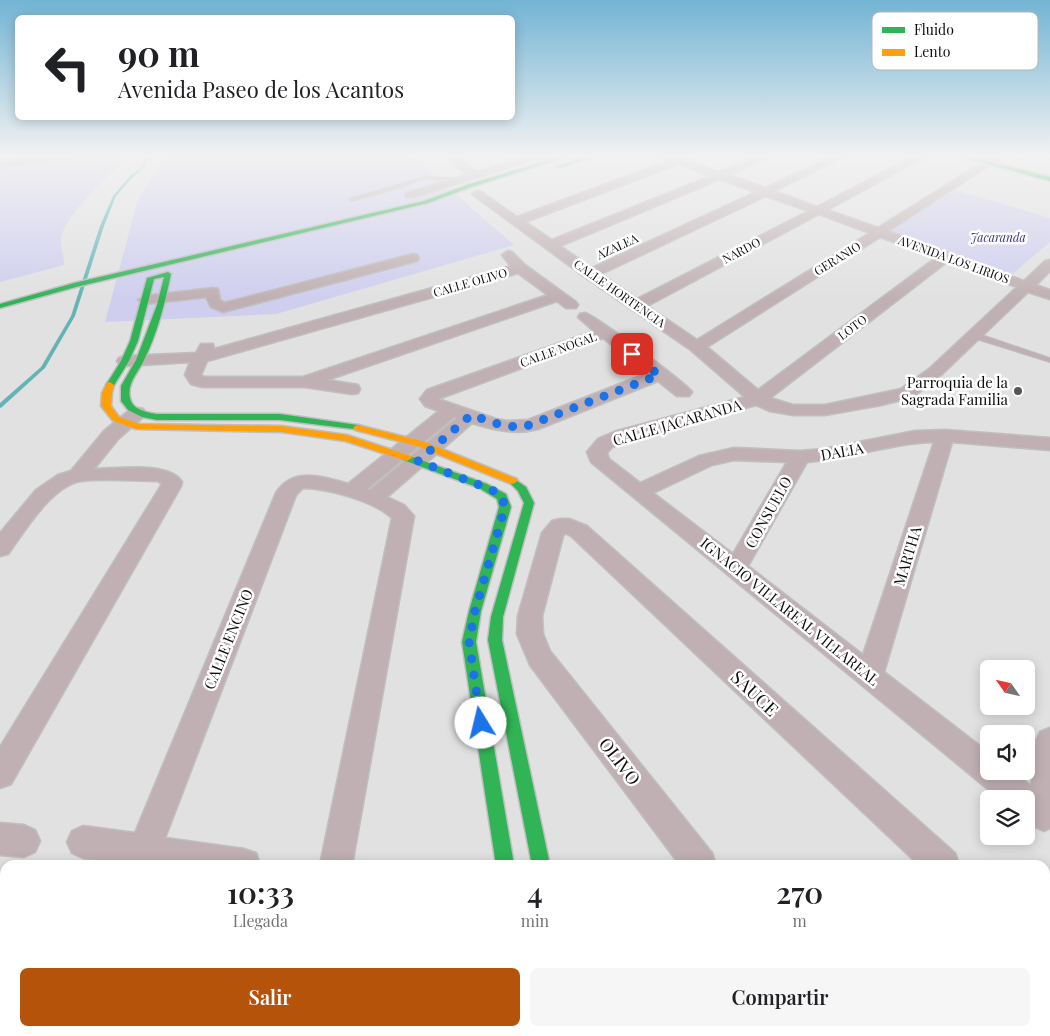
<!DOCTYPE html>
<html lang="es">
<style>
body{margin:0;font-family:"Playfair Display",serif;background:#f6f6f6;color:#202124;height:100vh;display:flex;flex-direction:column;font-size:19px;white-space:nowrap}
*{box-sizing:border-box;margin:0}
p{font-size:16px;color:#757577}
.icon{flex:none;width:28px;height:28px;fill:none;stroke:currentColor;stroke-width:2;stroke-linecap:round;stroke-linejoin:round}
.map{position:relative;flex:1;overflow:hidden}
.panel{position:absolute;left:0px;top:860px;width:1050px;height:176px;display:flex;flex-direction:column;background:#fff;border-radius:15px 15px 0 0;box-shadow:0 2px 12px #0003}
.panel>*{flex:none}
.hud{position:absolute;left:15px;top:15px;width:500px;height:105px;border-radius:8px;box-shadow:0 2px 12px #0003;background:#fff;color:#202124;overflow:hidden}
.needle{width:32px;rotate:304deg}
.controls{position:absolute;left:980px;top:660px;display:grid;gap:10px}
.controls a{display:grid;place-items:center;width:55px;height:55px;border-radius:8px;background:#fff;box-shadow:0 2px 12px #0003;font-size:25px}
.pin{position:absolute;display:grid;place-items:center;width:42px;height:42px;color:#fff;margin:-21px;border-radius:10px;box-shadow:0 2px 8px #0006}
.me{position:absolute;width:55px;margin:-28px;rotate:351deg;stroke-linejoin:round;filter:drop-shadow(0 0 4px #0008)}
.turn{display:flex;align-items:center;gap:18px;height:105px;padding:0 20px;font-size:22px}
.turn .icon{width:65px;height:65px;stroke-width:2.5}
.turn b{display:block;font-size:35px;line-height:42px}
.eta{display:flex;justify-content:space-evenly;align-items:center;height:85px;text-align:center}
.eta b{font-size:30px;font-weight:600;line-height:35px}
.primary-button{display:flex;gap:10px;margin-top:auto;padding:10px 20px}
.primary-button a{flex:1;height:58px;border-radius:8px;background:#b45309;color:#fff;font-size:20px;font-weight:600;line-height:58px;text-align:center}
.primary-button a+a{background:#f6f6f6;color:#202124}
.map>svg:first-child{display:block}
.green{fill:#cfceef}
.lines{fill:none;stroke-linecap:round;stroke-linejoin:round}
.stream{fill:#64b4b6;fill-rule:evenodd}
.building{fill:#d2c2c0;stroke:#938886}
.lane-casing{stroke:#bfbfc0;stroke-width:2}
.street-casing{stroke:#bfbfc0;stroke-width:3}
.fast-casing{stroke:#bfbfc0;stroke-width:3}
.slow-casing{stroke:#bfbfc0;stroke-width:3}
.lane{fill:#c0b0b3;fill-rule:evenodd}
.street{fill:#c0b0b3;fill-rule:evenodd}
.fast{fill:#30b455;fill-rule:evenodd}
.slow{fill:#ff9f0a;fill-rule:evenodd}
.route{stroke:#1a73e8;stroke-width:9;stroke-dasharray:0 16.2}
.poi-dot{fill:#575758;stroke:#fff;stroke-width:2}
.labels{text-anchor:middle;dominant-baseline:central;stroke-width:5;stroke-linejoin:round;paint-order:stroke}
.far-park-label{font-size:12px;font-style:italic;fill:#403383;stroke:#fff}
.far-street-label{font-size:12px;fill:#0d0d0d;stroke:#fff}
.poi-label{font-size:15px;fill:#0d0d0d;stroke:#fff;text-anchor:end}
.street-label{font-size:15px;fill:#0d0d0d;stroke:#fff}
.near-street-label{font-size:18px;fill:#0d0d0d;stroke:#fff}
.key{fill:#fff;stroke:#b6b6b6;stroke-width:1}
.key-label{font-size:14px;fill:#0d0d0d}
</style>
<div class="map">
<svg width="1050" height="1036" viewBox="0 0 1050 1036">
<rect width="100%" height="100%" fill="#e1e1e2"/>
<g class="green">
<path d="M89 154H131C113 173 61 215 61 242 61 249 64 257 64 265L0 282V167Z"/>
<polygon points="167,154 409,154 514,245 276,314 105,322 138,200"/>
<polygon points="955,190 1050,218 1050,242 1011,275 888,231"/>
</g>
<g class="lines">
<polygon class="stream" points="147,154 149,154 145,166 131,179 116,196 104,226 75,316 45,368 2,407 0,408 0,403 41,367 71,316 100,226 113,196 129,177 143,165"/>
</g>
<polygon class="building" points="0,943 5,944 5,1031 466,1031 467,1036 0,1036"/>
<g class="lines">
<defs>
<g id="lane">
<polygon points="423,177 468,178 470,179 468,180 423,179 396,189 352,201 349,199"/>
<polygon points="970,333 976,333 1050,358 1050,362 970,337"/>
</g>
<g id="street">
<polygon points="54,154 79,154 75,157 0,168 0,162"/>
<polygon points="443,154 453,154 477,172 537,154 552,154 414,197 406,197 405,195 406,193 468,175"/>
<path d="M655 154 686 157 687 161 719 172 763 154H776L729 175 765 188 838 154H850L774 191 817 207 918 154H930L827 210 878 228 996 154H1007L888 231 1024 281 1045 261 1050 260V271L1036 285 1050 290V299L1028 292 941 375 913 397 881 405 825 415H793L770 411 756 405 631 439 612 447 607 453 609 459 640 483 699 456 734 448 800 451 824 449 915 431 945 430 1050 438V450L952 442 884 672 989 753V771H1013L1031 786 1036 741 1040 732 1050 728V828L1044 831 1033 826 1029 812 1026 813V799H1000L591 462 587 452 598 439 617 431 745 397 691 350 585 277 472 194 477 191 481 192 517 217 669 161ZM678 164 711 176 552 240 525 222ZM720 179 756 192 592 268 560 246ZM766 196 809 211 637 299 601 274ZM819 214 870 233 697 340 647 306ZM880 237 937 257 758 390 707 347ZM948 261 1017 287 929 369 901 389 825 405H793L770 398ZM934 442 863 655 748 566 807 462C849 459 891 443 934 442ZM734 460 787 462 733 554 653 493 712 465Z"/>
<path d="M508 251 512 252 525 265 576 302 578 305 576 308H566L557 301 327 380 358 385 360 389 358 393 352 394 305 387H202L191 384 185 375 190 362 125 366 119 364 117 361 119 358 125 356 196 353 201 344H213L214 349 511 266 502 255ZM518 273 548 295 303 377H204L201 375 207 361Z"/>
<polygon points="413,254 417,255 419,258 417,261 223,312 211,307 206,297 145,304 138,300 145,296 213,288 218,289 220,300 224,303"/>
<path d="M585 313C594 315 686 383 692 392L689 396H677L658 381 538 429C516 435 494 430 472 423L387 497 404 505 414 516 352 865H320L392 518C374 501 327 488 303 488L296 495 165 838 244 849 256 853 260 865H131L83 858 72 853 67 842 72 831 83 826 135 833 276 493C292 467 323 476 348 484L439 411 425 406 420 399 427 390 594 331 578 317 580 314ZM603 338 648 373 528 420 507 421 496 419 438 399ZM454 417 457 418 370 490 367 489Z"/>
<path d="M137 408 143 409 146 413 143 417 118 439 94 469C117 469 169 461 182 482L181 486 11 784 0 788V747L162 484 158 481C135 481 103 478 81 481 52 485 24 532 8 554L0 556V533L36 490 58 475 71 471 104 431 131 409Z"/>
<polygon points="560,519 569,519 587,526 955,853 959,865 919,865 571,536 565,533 563,536 542,616 543,634 550,651 712,853 716,865 680,865 530,665 517,634 518,616 542,533 552,521"/>
<polygon points="0,823 24,825 35,830 40,841 35,852 24,857 0,855"/>
<polygon points="1045,941 1050,943 1050,981 1045,979"/>
<rect x="518" y="1031" width="38" height="5"/>
<polygon points="562,1031 600,1031 601,1036 563,1036"/>
<polygon points="669,1031 706,1031 708,1036 667,1036"/>
<polygon points="808,1031 848,1031 850,1036 810,1036"/>
<polygon points="958,1031 999,1031 997,1036 956,1036"/>
</g>
<g id="fast">
<polygon points="568,154 576,154 471,187 428,203 76,287 0,308 0,304 74,283 424,201 467,185"/>
<polygon points="592,154 600,154 560,168 555,167"/>
<polygon points="950,154 959,154 1050,177 1050,181"/>
<path d="M168 272 171 274C165 303 157 335 143 362 137 374 125 386 131 401 134 410 149 413 157 414H280L358 425 361 426 363 428 361 430 280 420H157L142 417 128 410 121 401V386L136 360 157 305 164 277 154 279 138 341 129 361 113 387H107L106 385 121 361 130 341 147 278Z"/>
<polygon points="407,455 487,484 506,494 511,507 481,611 476,642 514,865 496,865 462,642 469,611 499,507 497,499 479,488 403,460 402,458 403,456"/>
<polygon points="513,478 526,487 534,503 503,617 502,640 550,865 532,865 488,640 491,617 524,503 518,491 508,481"/>
</g>
<g id="slow">
<polygon points="110,382 114,385 112,393 111,406 119,417 140,424 282,426 347,435 411,456 412,458 407,461 345,441 282,432 136,429 113,421 101,406 102,393 107,383"/>
<polygon points="358,425 425,442 517,479 518,481 513,484 509,483 417,446 355,430 353,428 355,426"/>
</g>
</defs>
<use href="#lane" class="lane-casing"/>
<use href="#street" class="street-casing"/>
<use href="#fast" class="fast-casing"/>
<use href="#slow" class="slow-casing"/>
<use href="#lane" class="lane"/>
<use href="#street" class="street"/>
<use href="#fast" class="fast"/>
<use href="#slow" class="slow"/>
</g>
<linearGradient id="sky" x2="0" y2="1"><stop stop-color="#73b4d4"/><stop offset="0.52" stop-color="#f2f2f2"/><stop offset="1" stop-color="#f2f2f2" stop-opacity="0"/></linearGradient>
<rect width="1050" height="299" fill="url(#sky)"/>
<g class="lines">
<polyline class="route" points="481,723 469,642 475,611 505,507 502,497 492,490 418,461 471,415 504,426 524,427 659,375 632,354"/>
</g>
<circle class="poi-dot" cx="1018" cy="391" r="5"/>
<g class="labels">
<g class="far-park-label">
<text x="998" y="237">Jacaranda</text>
</g>
<g class="far-street-label">
<text transform="translate(617 246) rotate(-25)">AZALEA</text>
<text transform="translate(741 250) rotate(-28)">NARDO</text>
<text transform="translate(837 258) rotate(-32)">GERANIO</text>
<text transform="translate(954 259) rotate(20)">AVENIDA LOS LIRIOS</text>
<text transform="translate(470 282) rotate(-16)">CALLE OLIVO</text>
<text transform="translate(620 293) rotate(35)">CALLE HORTENCIA</text>
<text transform="translate(852 327) rotate(-37)">LOTO</text>
<text transform="translate(558 349) rotate(-20)">CALLE NOGAL</text>
</g>
<g class="poi-label">
<text x="1008" y="382">Parroquia de la<tspan x="1008" dy="17">Sagrada Familia</tspan></text>
</g>
<g class="street-label">
<text transform="translate(677 422) rotate(-16)">CALLE JACARANDA</text>
<text transform="translate(842 451) rotate(-10)">DALIA</text>
<text transform="translate(768 512) rotate(-61)">CONSUELO</text>
<text transform="translate(907 556) rotate(-73)">MARTHA</text>
<text transform="translate(790 611) rotate(39)">IGNACIO VILLAREAL VILLAREAL</text>
<text transform="translate(228 639) rotate(-68)">CALLE ENCINO</text>
</g>
<g class="near-street-label">
<text transform="translate(755 693) rotate(43)">SAUCE</text>
<text transform="translate(620 761) rotate(52)">OLIVO</text>
</g>
</g>
<rect x="872" y="12" width="166" height="58" rx="8" class="key"/>
<rect x="882" y="27" width="23" height="6" fill="#30b455"/>
<rect x="882" y="49" width="23" height="7" fill="#ff9f0a"/>
<g class="key-label">
<text x="914" y="35">Fluido</text>
<text x="914" y="57">Lento</text>
</g>
</svg>
<div class="controls">
<a><svg class="needle" viewBox="-14 -14 28 28"><path d="M0-13l5 13h-10z" fill="#e53935"/><path d="M0 13l5-13h-10z" fill="#757577"/></svg></a>
<a><svg class="icon" aria-label="sound" viewBox="0 0 24 24"><path d="M4 9h4l5-4v14l-5-4H4zM17 9q2 3 0 6"/></svg></a>
<a><svg class="icon" aria-label="layers" viewBox="0 0 24 24"><path d="M12 4l9 5-9 5-9-5zM3 14l9 5 9-5"/></svg></a>
</div>
<div class="pin" style="left:632px;top:354px;background:#d93025"><svg class="icon" aria-label="arrive" viewBox="0 0 24 24"><path d="M6 21V4h12l-3 4 3 4H6"/></svg></div>
<svg class="me" style="left:481px;top:723px" viewBox="-20 -20 40 40"><circle r="19" fill="#fff"/><path d="M0-13L10 11 0 6-10 11z" fill="#1a73e8"/></svg>
<div class="hud">
<div class="turn"><svg class="icon" aria-label="left" viewBox="0 0 24 24"><path d="M17 20v-9H6M10 6l-5 5 5 5"/></svg><div><b>90 m</b>Avenida Paseo de los Acantos</div></div>
</div>
<section class="panel">
<div class="eta">
<div><b>10:33</b><p>Llegada</p></div>
<div><b>4</b><p>min</p></div>
<div><b>270</b><p>m</p></div>
</div>
<div class="primary-button"><a>Salir</a><a>Compartir</a></div>
</section>
</div>
